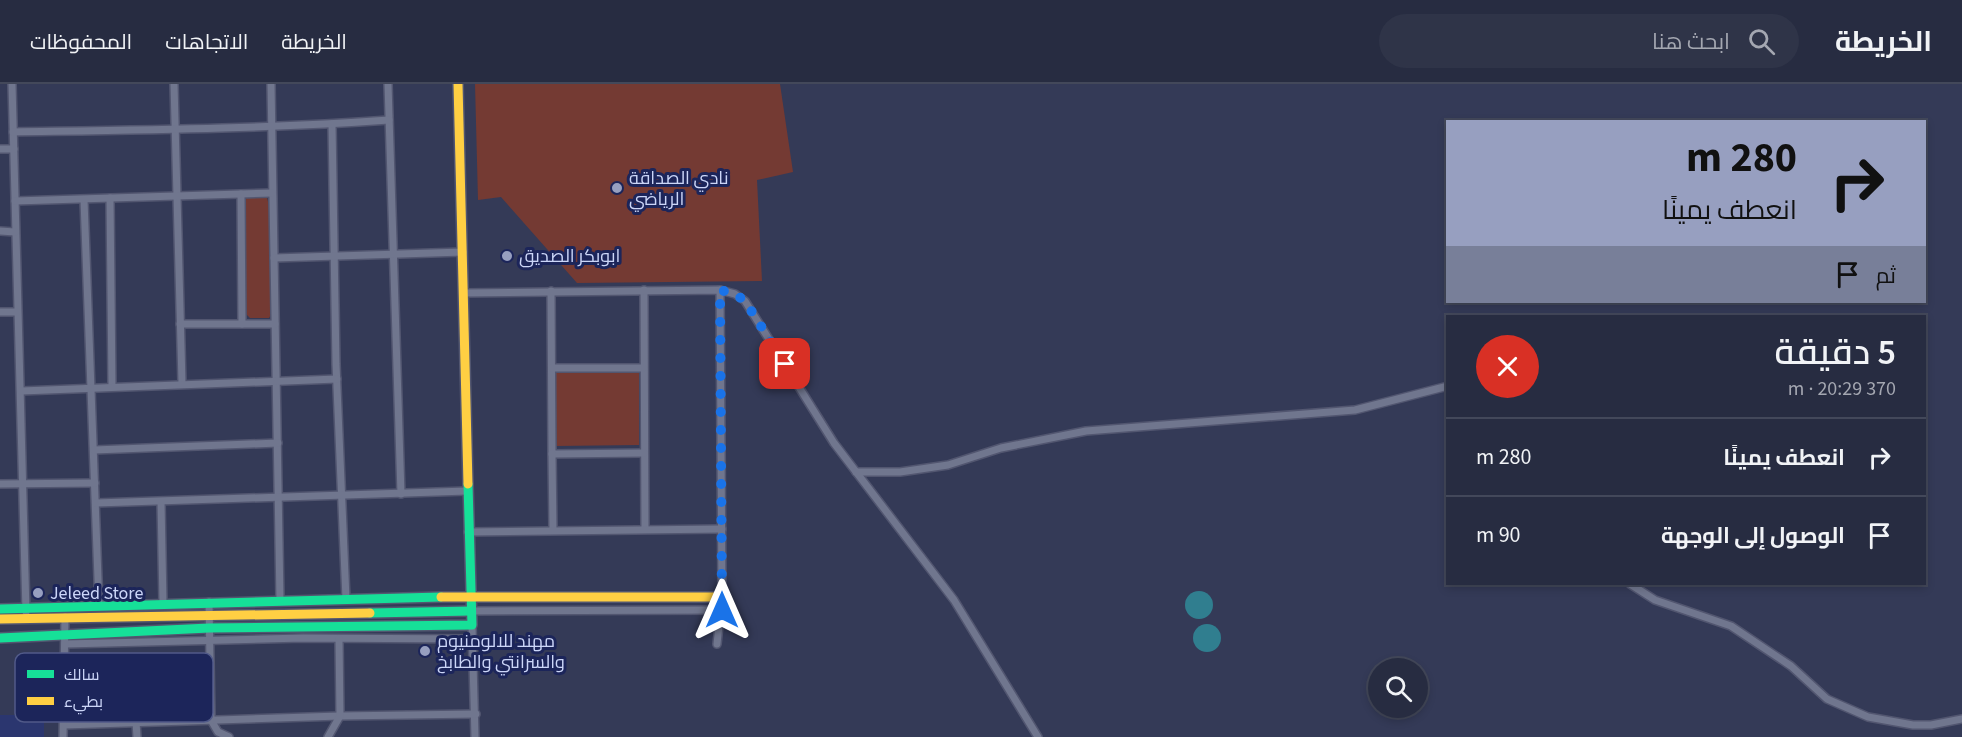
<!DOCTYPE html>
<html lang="ar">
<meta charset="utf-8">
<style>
body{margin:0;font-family:"Source Sans 3",Cairo,sans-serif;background:#2f3448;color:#f1f3f6;direction:rtl;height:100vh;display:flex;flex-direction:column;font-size:22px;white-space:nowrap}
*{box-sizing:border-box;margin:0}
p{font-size:20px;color:#a4a7b1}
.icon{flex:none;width:33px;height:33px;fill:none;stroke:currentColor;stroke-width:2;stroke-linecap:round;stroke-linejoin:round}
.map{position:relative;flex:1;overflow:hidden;direction:ltr}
.panel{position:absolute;left:1446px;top:231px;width:480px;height:270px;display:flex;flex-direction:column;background:#272c41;border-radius:0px;box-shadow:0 3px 9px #0003,0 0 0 2px #43485a;direction:rtl}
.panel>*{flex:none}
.guide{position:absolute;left:1446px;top:36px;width:480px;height:183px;border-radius:0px;box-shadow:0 3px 9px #0003,0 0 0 2px #43485a;direction:rtl;background:#979fc0;color:#111;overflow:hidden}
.fabs{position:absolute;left:1368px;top:574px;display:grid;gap:12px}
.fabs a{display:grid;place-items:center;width:60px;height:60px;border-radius:50%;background:#272c41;box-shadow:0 3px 9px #0003,0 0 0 2px #43485a;font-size:30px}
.pin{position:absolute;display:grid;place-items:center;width:51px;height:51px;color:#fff;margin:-26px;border-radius:12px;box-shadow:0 3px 9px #0006}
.me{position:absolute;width:66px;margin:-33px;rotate:0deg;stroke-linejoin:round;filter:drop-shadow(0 0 4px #0008)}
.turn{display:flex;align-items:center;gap:21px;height:126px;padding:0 30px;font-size:27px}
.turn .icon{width:78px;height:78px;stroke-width:2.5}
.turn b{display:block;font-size:42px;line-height:51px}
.then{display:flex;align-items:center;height:57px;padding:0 30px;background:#0003;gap:12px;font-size:22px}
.round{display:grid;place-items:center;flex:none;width:63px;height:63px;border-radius:32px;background:#2f3448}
.head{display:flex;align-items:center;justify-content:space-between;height:102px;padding:0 30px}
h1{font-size:36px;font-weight:600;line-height:45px}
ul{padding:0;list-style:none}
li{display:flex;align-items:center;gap:18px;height:78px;padding:0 30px;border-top:2px solid #43485a}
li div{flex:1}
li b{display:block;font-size:22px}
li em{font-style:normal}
header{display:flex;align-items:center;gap:36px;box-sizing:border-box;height:84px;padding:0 30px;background:#272c41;border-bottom:2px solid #43485a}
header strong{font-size:28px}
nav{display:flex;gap:33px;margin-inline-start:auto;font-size:21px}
.search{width:420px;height:54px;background:#2f3448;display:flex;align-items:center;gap:15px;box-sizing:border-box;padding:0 21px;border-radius:33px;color:#a4a7b1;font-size:22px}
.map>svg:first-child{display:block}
.built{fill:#2b366f}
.green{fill:#743a33}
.water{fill:#307e8f}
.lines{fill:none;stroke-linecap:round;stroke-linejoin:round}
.street-casing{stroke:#525670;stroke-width:10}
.fast-casing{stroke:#525670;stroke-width:12}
.slow-casing{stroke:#525670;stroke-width:12}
.street{stroke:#70768e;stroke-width:7}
.fast{stroke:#16e098;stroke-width:9}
.slow{stroke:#ffcf43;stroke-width:9}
.route{stroke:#1a73e8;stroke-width:10;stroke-dasharray:0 18}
.poi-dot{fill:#979fc0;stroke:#1c255a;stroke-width:2}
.labels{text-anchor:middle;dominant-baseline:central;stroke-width:6;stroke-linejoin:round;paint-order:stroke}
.poi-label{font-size:18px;fill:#ccd6f8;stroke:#1c255a;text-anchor:start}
.key{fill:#1c255a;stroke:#515a89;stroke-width:1.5}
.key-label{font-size:16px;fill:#ccd6f8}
</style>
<header>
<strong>الخريطة</strong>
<div class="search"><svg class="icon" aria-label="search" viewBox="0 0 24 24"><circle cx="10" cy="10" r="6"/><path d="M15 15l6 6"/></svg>ابحث هنا</div>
<nav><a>الخريطة</a><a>الاتجاهات</a><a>المحفوظات</a></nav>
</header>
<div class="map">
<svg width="1962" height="653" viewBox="0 0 1962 653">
<rect width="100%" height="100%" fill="#343a57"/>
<rect class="built" x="0" y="631" width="44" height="22"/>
<g class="green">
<polygon points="475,0 780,0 793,88 757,96 762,197 577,199 501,113 478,116"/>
<polygon points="263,111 267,114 269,121 272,229 269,234 250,234 246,230 243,115 246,112"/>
<polygon points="639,287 639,361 556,362 556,288"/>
</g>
<g class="water">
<circle cx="1199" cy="521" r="14"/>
<circle cx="1207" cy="554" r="14"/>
</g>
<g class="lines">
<defs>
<g id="street">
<polyline points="12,0 26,528"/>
<polyline points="174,0 182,299"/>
<polyline points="271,0 280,516"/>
<polyline points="388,0 401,410"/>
<polyline points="332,40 336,280 346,515"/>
<path d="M13 48C139 46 264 45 389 36"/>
<polyline points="0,65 14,65"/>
<polyline points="241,110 242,240"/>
<polyline points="110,114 112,302"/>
<polyline points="84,116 99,522"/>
<polyline points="15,117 272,109"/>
<polyline points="0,147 15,148"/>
<polyline points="274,174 463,168"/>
<polyline points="644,206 645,445"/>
<polyline points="720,206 735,210 745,217 834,359 954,516 1038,653"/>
<polyline points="551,207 552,370 644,369"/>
<polyline points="464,209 720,206 722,513 717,560"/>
<polyline points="0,228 17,228"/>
<polyline points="180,240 275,240"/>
<polyline points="552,284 643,284"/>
<polyline points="21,307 337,295"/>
<polyline points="94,366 278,359"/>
<polyline points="552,370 553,446"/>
<polyline points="856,388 900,388 948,381 1001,364 1086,347 1355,326 1448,302"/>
<polyline points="0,400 95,399"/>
<polyline points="161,418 163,519"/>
<polyline points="96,419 467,407"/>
<polyline points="468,448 722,445"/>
<polyline points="1630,500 1655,516 1731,542 1791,582 1827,615 1868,633 1913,641 1931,641 1962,635"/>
<polyline points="209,518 211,636 218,648 229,653"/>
<polyline points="471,527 722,526"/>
<polyline points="472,541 475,653"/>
<polyline points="65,560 303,554 472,555"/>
<polyline points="136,638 137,653"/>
<polyline points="64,641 340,632 476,630"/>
<polyline points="63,653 65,533"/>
<polyline points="328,653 340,632 339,555"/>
</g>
<g id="fast">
<polyline points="0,525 441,513"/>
<polyline points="370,529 471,527"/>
<polyline points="0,554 209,544 472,541 468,400"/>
</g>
<g id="slow">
<polyline points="458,0 468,400"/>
<polyline points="441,513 722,513"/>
<polyline points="0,535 370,529"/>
</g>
</defs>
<use href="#street" class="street-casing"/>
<use href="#fast" class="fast-casing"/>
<use href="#slow" class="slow-casing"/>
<use href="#street" class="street"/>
<use href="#fast" class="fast"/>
<use href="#slow" class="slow"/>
</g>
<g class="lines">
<polyline class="route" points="722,526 720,206 735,210 745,217 785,280"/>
</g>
<g class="poi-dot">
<circle cx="617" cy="104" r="6"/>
<circle cx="507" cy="172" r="6"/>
<circle cx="38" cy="509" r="6"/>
<circle cx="425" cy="567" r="6"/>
</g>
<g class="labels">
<g class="poi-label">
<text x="629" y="94">نادي الصداقة<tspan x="629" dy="21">الرياضي</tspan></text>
<text x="519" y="172">ابوبكر الصديق</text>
<text x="50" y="509">Jeleed Store</text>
<text x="437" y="557">مهند للالومنيوم<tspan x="437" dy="21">والسرانتي والطابخ</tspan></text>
</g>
</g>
<rect x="15" y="569" width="198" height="69" rx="9" class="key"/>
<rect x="27" y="586" width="27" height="8" fill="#16e098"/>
<rect x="27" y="613" width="27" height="8" fill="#ffcf43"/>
<g class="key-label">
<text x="64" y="596">سالك</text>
<text x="64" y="623">بطيء</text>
</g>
</svg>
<div class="fabs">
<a><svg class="icon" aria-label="search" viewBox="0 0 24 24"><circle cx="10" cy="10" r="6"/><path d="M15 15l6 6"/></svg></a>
</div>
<div class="pin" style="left:785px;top:280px;background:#d93025"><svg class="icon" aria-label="arrive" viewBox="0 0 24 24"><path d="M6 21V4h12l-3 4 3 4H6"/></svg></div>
<svg class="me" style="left:722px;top:526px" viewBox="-20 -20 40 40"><path d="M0-17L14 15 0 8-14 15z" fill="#1a73e8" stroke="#fff" stroke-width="4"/></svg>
<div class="guide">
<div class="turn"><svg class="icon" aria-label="right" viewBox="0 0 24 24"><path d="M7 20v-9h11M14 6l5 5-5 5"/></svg><div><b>280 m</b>انعطف يمينًا</div></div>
<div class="then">ثم<svg class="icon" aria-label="arrive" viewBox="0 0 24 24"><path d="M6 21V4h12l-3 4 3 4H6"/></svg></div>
</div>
<section class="panel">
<div class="head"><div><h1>5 دقيقة</h1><p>370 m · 20:29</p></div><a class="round" style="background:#d93025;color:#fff"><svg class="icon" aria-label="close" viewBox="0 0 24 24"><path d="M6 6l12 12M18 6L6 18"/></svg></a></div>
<ul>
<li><svg class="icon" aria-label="right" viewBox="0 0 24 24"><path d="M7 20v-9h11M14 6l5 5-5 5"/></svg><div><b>انعطف يمينًا</b></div><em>280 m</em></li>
<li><svg class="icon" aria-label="arrive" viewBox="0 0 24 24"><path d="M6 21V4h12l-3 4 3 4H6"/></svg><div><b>الوصول إلى الوجهة</b></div><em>90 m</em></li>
</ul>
</section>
</div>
